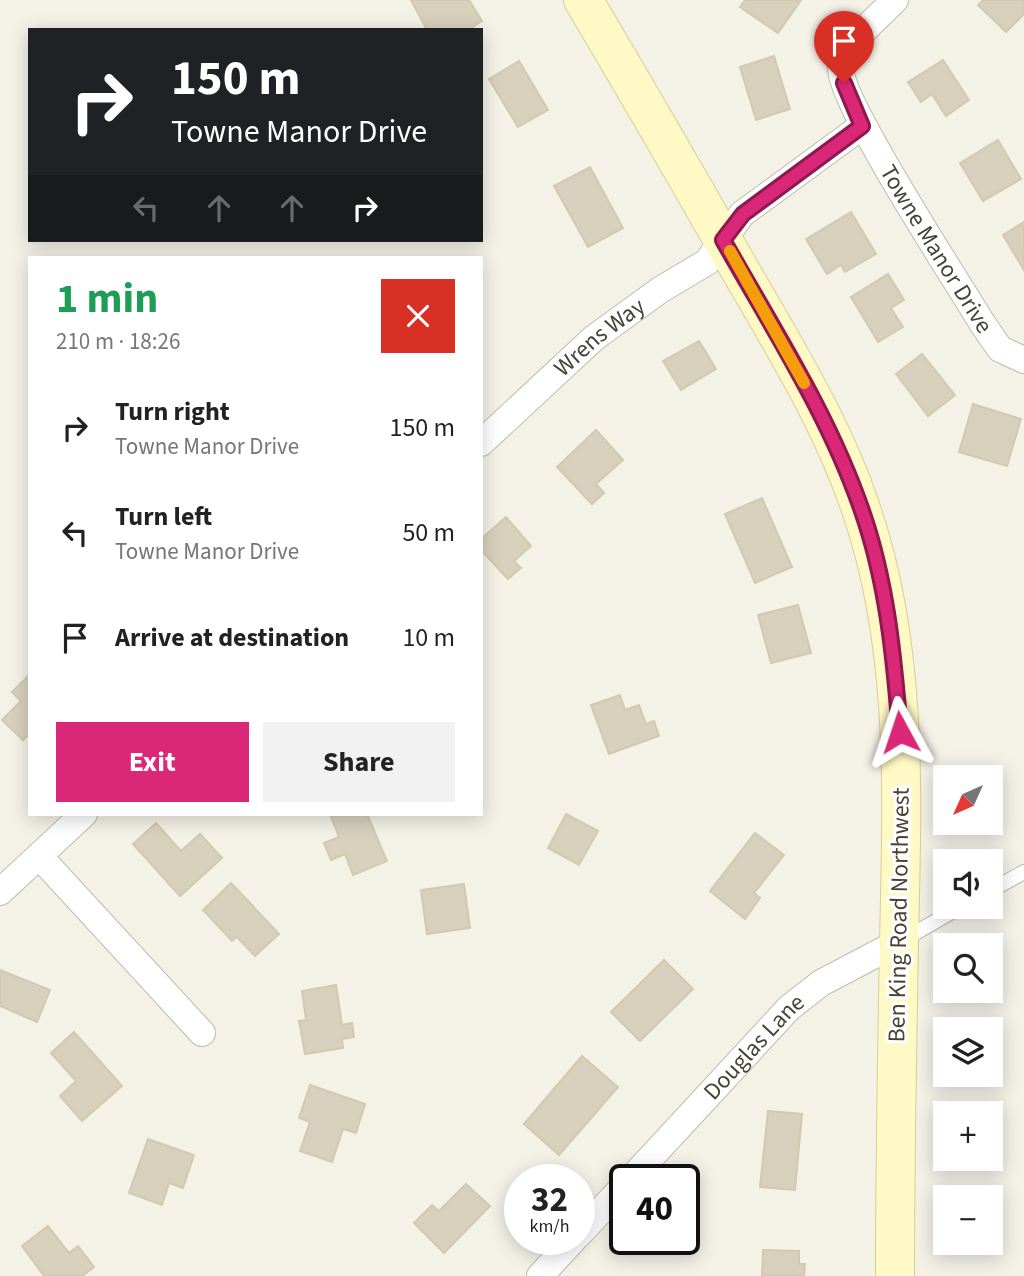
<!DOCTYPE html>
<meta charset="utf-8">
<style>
body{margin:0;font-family:"Source Sans 3",sans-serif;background:#f2f2f2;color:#222;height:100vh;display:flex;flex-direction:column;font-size:26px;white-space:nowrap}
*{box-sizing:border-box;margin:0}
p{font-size:23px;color:#767676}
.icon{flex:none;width:38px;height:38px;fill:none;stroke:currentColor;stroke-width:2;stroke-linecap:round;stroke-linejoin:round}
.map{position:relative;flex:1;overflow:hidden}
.details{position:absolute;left:28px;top:256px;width:455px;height:560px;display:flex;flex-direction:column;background:#fff;border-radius:0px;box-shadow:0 4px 18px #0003}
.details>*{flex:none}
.guide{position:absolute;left:28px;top:28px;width:455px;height:214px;border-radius:0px;box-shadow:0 4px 18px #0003;background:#202124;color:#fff;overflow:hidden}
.needle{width:46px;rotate:225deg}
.fabs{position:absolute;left:933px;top:765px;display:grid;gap:14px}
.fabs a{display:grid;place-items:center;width:70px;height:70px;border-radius:0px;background:#fff;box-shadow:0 4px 18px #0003;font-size:35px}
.speed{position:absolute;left:504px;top:1164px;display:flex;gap:14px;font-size:35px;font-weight:700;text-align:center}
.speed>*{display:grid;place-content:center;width:91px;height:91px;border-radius:50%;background:#fff;box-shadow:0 4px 18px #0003;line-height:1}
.speed small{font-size:18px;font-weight:400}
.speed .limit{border:4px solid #111;border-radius:10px;background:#fff;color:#111}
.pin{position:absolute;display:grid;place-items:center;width:60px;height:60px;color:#fff;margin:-72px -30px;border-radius:50% 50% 50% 0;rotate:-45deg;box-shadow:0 0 7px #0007}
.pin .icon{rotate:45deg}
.me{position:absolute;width:77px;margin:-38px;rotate:355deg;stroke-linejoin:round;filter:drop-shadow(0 0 5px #0008)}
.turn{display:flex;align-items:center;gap:24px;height:147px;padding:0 28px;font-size:32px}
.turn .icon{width:91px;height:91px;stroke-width:2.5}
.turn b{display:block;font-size:49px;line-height:60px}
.lanes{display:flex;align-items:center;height:66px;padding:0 28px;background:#0003;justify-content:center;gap:35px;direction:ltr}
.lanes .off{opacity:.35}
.round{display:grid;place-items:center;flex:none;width:74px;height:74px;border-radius:0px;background:#f2f2f2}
.headline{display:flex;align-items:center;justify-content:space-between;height:119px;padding:0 28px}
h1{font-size:42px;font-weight:700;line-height:52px;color:#1e9e55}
.cta{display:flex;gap:14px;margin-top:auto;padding:14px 28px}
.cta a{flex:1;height:80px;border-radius:0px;background:#db2777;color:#fff;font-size:28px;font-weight:700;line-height:80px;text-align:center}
.cta a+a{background:#f2f2f2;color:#222}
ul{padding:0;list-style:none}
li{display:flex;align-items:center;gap:21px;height:105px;padding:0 28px}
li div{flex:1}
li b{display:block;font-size:26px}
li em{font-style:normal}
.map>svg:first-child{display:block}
.building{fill:#d7d0bc;stroke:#d2c9af;stroke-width:2}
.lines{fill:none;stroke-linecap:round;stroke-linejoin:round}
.lane-casing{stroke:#c0bca9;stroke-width:16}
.street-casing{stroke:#c0bca9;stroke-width:28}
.secondary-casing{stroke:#d7ce94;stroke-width:40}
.lane{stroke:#fff;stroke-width:14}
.street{stroke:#fff;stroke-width:26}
.secondary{stroke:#fff9c6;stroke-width:38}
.route-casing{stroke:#8e194d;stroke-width:18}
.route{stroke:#db2777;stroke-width:12}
.slow{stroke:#f59e0b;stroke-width:12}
.labels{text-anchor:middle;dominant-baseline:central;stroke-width:6;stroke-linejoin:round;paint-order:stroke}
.street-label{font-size:24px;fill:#484335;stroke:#fff}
</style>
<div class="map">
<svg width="1024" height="1276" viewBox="0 0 1024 1276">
<rect width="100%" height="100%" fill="#f4f2e7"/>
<g class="building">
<polygon points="411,0 469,0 482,21 468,30 427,30"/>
<polygon points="745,0 801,0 778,33 740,7"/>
<polygon points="983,0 1024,0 1024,14 1006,32 978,5"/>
<polygon points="774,56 790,109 756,120 740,67"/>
<polygon points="943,60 969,100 946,116 932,94 921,102 908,82"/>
<polygon points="519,61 548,110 518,127 489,79"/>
<polygon points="998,140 1021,179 983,201 960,163"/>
<polygon points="590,167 623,228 588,247 554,186"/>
<polygon points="851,212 876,254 845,272 841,265 827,274 806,239"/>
<polygon points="1024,222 1024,270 1003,235"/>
<polygon points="888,274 904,300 891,308 903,327 878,342 851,297"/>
<polygon points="699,341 716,369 681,390 663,361"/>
<polygon points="922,354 955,395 928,416 896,374"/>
<polygon points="973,404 1021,419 1007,466 959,452"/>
<polygon points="596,430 623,460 596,484 604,493 592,504 557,467"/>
<polygon points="762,498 792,567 755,583 725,514"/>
<polygon points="506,517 531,546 514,561 521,568 508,579 481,550 481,539"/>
<polygon points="798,605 811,653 771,663 758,615"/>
<polygon points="29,675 30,733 23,740 2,720 21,701 12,692"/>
<polygon points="620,695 625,710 639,705 646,724 654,721 659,736 609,754 591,705"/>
<polygon points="330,814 367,814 387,861 353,875 345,854 331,860 324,843 339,837"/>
<polygon points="566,814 598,831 579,865 548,848"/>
<polygon points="156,823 181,851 200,834 222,858 180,896 133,844"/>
<polygon points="755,833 784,855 754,893 760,898 745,919 710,891"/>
<polygon points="231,883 279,934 255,956 237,937 232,941 203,910"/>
<polygon points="464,884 470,928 427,934 421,890"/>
<polygon points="664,960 693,989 640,1041 611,1012"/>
<polygon points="0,970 50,990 37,1022 0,1006"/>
<polygon points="336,985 342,1025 352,1023 354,1037 342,1039 343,1048 305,1054 299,1021 306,1020 302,991"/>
<polygon points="74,1032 122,1086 82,1121 60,1096 76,1081 51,1053"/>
<polygon points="582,1056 618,1087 559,1155 524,1124"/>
<polygon points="310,1085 365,1104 356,1133 343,1129 332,1162 300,1151 310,1122 299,1118"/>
<polygon points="768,1111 802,1114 795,1190 760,1187"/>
<polygon points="148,1139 194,1155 183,1188 169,1183 162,1205 129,1193"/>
<polygon points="466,1184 490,1206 444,1253 414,1223 432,1205 439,1211"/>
<polygon points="48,1226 69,1253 78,1246 94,1267 82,1276 44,1276 22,1246"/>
<polygon points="763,1250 799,1251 799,1264 805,1264 804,1276 762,1276"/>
</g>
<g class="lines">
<defs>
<g id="lane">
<polyline points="990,891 1024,872"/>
<polyline points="903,940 962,906"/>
</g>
<g id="street">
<path id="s1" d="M895 0C881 15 844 44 841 65 835 96 959 284 982 323L1000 349 1024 360"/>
<path id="s2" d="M481 443 594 338 660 290 707 262 742 214 862 126"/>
<polyline points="39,856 202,1033"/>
<polyline points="0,892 84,814"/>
<path id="s3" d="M630 1180 789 1008 821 983 899 942"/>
<polyline points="579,1234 625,1185"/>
<polyline points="540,1276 574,1239"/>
</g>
<path id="secondary" d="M583 0C639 93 693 188 747 282 790 356 835 430 862 512 909 651 902 799 899 943 897 1054 895 1165 895 1276"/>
</defs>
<use href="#lane" class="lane-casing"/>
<use href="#street" class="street-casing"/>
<use href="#secondary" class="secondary-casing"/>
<use href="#lane" class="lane"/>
<use href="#street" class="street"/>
<use href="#secondary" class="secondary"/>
</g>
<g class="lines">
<defs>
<path id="route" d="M844 83 862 126 743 214 723 240C773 329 829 415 862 511 887 582 894 658 900 732"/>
</defs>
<use href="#route" class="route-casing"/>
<use href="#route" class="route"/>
<polyline class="slow" points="730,251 804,383"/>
</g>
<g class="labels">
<g class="street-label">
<text stroke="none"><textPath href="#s1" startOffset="294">Towne Manor Drive</textPath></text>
<text stroke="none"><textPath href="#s2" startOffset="159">Wrens Way</textPath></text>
<text transform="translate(899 915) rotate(-89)">Ben King Road Northwest</text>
<text stroke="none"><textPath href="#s3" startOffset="182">Douglas Lane</textPath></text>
</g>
</g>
</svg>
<div class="fabs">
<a><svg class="needle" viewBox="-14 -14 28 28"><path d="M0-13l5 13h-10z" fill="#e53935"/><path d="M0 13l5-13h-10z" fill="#767676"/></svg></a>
<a><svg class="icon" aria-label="sound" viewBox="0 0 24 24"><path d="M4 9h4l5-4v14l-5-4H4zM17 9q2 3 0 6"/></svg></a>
<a><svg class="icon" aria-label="search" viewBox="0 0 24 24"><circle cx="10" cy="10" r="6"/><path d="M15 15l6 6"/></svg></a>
<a><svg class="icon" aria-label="layers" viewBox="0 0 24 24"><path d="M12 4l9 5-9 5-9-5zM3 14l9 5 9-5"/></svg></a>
<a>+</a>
<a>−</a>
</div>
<div class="speed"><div>32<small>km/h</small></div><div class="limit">40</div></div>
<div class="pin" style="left:844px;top:83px;background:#d93025"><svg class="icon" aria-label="arrive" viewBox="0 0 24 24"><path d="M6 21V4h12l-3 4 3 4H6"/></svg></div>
<svg class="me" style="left:900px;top:732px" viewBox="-20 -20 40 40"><path d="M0-17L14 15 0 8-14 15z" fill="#db2777" stroke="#fff" stroke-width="4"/></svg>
<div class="guide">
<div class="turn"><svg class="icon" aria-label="right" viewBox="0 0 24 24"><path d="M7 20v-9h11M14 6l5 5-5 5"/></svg><div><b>150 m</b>Towne Manor Drive</div></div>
<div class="lanes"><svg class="icon off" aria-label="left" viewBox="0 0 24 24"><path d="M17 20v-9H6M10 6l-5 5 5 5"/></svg><svg class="icon off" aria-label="ahead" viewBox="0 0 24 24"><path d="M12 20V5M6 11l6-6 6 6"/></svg><svg class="icon off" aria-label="ahead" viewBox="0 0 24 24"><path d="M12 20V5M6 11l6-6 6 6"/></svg><svg class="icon" aria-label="right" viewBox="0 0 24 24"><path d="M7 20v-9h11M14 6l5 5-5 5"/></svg></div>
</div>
<section class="details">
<div class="headline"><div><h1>1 min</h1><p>210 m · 18:26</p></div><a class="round" style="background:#d93025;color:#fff"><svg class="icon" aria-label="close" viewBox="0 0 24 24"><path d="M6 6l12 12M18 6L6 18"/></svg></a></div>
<ul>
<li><svg class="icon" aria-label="right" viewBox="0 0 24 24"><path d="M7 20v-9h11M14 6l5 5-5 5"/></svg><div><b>Turn right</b><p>Towne Manor Drive</p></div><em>150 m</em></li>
<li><svg class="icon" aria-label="left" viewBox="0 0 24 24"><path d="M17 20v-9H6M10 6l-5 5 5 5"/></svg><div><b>Turn left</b><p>Towne Manor Drive</p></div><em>50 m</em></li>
<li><svg class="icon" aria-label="arrive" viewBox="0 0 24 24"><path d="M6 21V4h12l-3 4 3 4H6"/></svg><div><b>Arrive at destination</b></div><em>10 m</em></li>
</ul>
<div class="cta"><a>Exit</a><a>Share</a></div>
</section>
</div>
